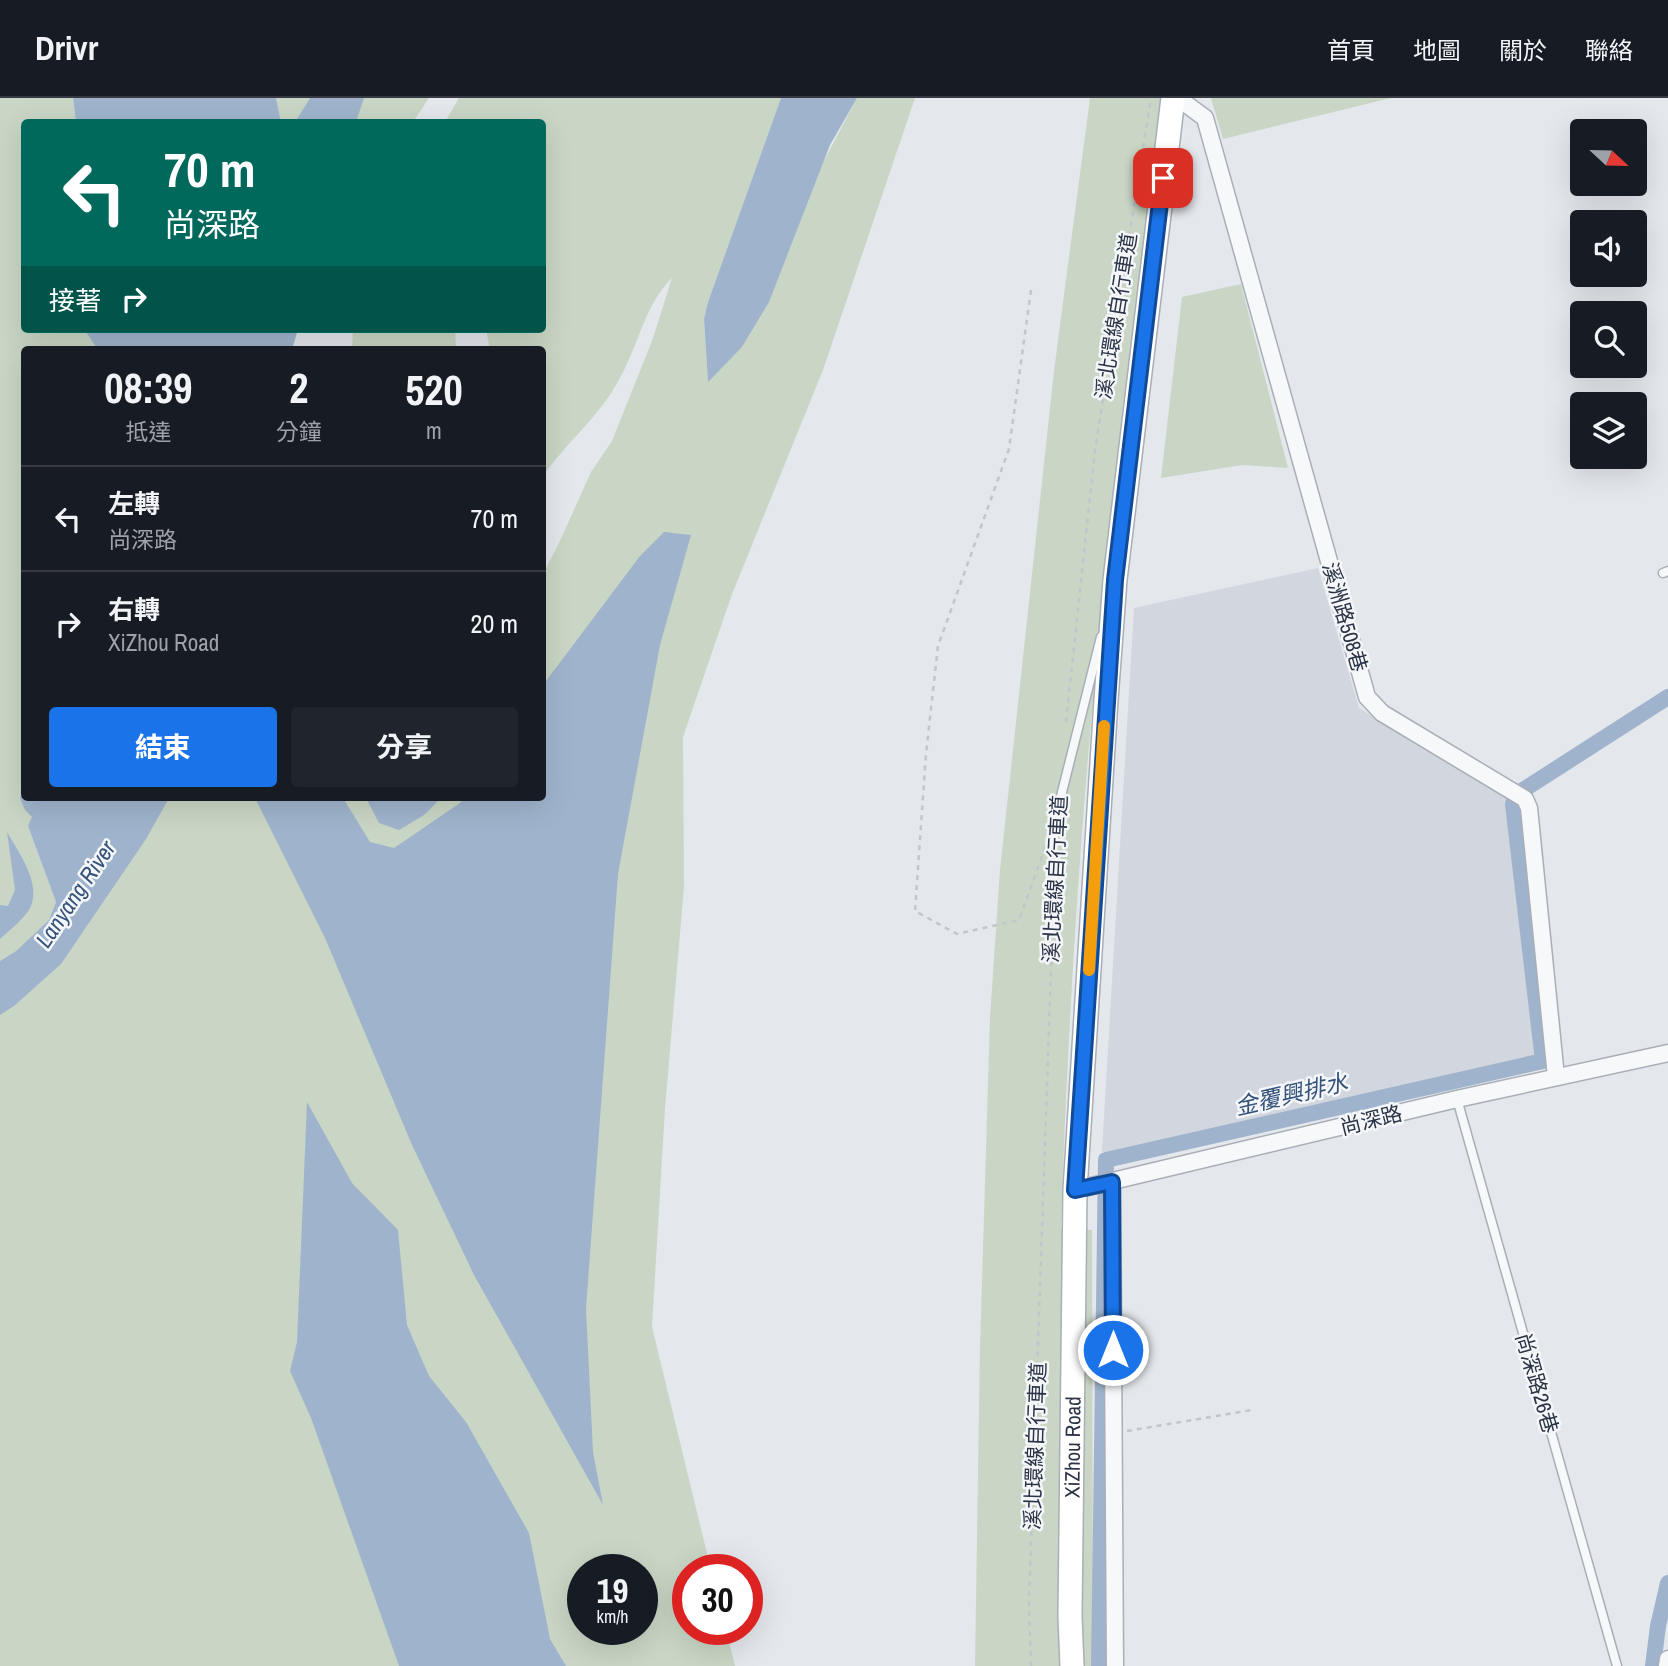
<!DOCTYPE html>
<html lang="zh-TW">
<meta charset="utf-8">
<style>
body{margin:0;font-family:"Archivo Narrow","Noto Sans TC",sans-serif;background:#20242c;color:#f1f3f6;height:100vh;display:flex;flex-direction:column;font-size:26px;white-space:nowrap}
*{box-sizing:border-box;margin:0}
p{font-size:23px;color:#9ea1a6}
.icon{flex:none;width:38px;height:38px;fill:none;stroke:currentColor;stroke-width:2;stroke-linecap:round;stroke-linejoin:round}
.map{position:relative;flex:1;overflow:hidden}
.drawer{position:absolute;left:21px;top:248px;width:525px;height:455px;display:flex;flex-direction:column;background:#171b24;border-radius:7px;box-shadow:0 7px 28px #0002}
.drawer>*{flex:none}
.guide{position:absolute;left:21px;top:21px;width:525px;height:214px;border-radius:7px;box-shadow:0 7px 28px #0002;background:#00695c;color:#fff;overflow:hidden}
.needle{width:46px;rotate:112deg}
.controls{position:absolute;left:1570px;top:21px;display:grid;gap:14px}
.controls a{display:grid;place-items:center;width:77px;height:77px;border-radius:7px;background:#171b24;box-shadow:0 7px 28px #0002;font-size:35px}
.speed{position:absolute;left:567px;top:1456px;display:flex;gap:14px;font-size:35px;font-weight:700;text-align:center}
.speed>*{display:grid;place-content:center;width:91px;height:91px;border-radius:50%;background:#171b24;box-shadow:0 7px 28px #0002;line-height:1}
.speed small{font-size:18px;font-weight:400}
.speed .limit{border:10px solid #d22;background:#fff;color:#111}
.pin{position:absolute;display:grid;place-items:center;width:60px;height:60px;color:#fff;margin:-30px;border-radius:14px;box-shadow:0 4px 10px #0006}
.me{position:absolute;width:77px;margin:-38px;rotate:0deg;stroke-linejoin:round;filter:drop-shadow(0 0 5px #0008)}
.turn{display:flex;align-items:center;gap:24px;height:147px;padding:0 28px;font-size:32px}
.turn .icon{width:91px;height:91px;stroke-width:2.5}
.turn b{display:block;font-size:49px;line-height:60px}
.then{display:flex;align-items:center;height:66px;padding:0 28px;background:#0003;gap:14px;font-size:26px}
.eta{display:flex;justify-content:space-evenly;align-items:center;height:119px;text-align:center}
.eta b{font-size:42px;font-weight:700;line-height:49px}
.primary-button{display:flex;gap:14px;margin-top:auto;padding:14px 28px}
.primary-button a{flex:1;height:80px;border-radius:7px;background:#1a73e8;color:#fff;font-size:28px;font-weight:700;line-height:80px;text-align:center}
.primary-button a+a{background:#20242c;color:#f1f3f6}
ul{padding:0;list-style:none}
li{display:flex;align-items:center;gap:21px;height:105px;padding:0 28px;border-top:2px solid #363941}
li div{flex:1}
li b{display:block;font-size:26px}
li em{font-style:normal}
header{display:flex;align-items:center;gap:42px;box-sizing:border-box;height:98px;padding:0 35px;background:#171b24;border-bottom:2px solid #363941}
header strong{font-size:33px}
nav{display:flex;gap:38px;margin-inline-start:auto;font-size:24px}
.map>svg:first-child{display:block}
.built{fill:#d2d6de}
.green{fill:#c9d6c5;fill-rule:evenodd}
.water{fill:#9fb4cc}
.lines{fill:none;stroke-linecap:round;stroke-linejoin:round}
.canal{stroke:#9fb4cc;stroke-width:16}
.lane-casing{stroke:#a9aeb7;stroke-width:11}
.street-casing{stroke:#a9aeb7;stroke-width:19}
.secondary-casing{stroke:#a9aeb7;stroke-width:26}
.path{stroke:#c2c5cb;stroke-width:2.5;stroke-dasharray:5 5;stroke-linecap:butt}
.lane{stroke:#f7f8fa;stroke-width:8}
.street{stroke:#f7f8fa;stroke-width:16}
.secondary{stroke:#fff;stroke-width:23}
.route-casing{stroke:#114b97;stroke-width:18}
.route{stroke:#1a73e8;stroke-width:12}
.slow{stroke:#f59e0b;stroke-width:12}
.labels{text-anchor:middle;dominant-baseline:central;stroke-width:5;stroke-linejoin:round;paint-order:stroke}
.street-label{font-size:21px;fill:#2b3445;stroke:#f4f6f9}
.water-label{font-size:23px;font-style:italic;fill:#34527a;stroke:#f4f6f9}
</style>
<header>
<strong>Drivr</strong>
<nav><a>首頁</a><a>地圖</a><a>關於</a><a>聯絡</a></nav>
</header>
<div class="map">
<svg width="1668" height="1568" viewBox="0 0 1668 1568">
<rect width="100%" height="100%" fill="#e4e7ec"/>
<polygon class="built" points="1318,470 1359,610 1510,702 1536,958 1120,1054 1102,1054 1134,510"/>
<g class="green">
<polygon points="0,0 73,0 76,24 24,24 24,231 84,231 98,252 24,252 24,690 20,700 33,719 28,728 56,804 49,822 16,853 0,863 0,841 11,830 0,833"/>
<polygon points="276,0 310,0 295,24 281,24"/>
<polygon points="354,0 429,0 413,24 351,24"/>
<path d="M459 0H781L708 204 704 221 708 283 857 0H915L823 272 732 496 683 639 684 789 665 1010 652 1229 711 1472H688V1531H726L735 1568H0V898L159 700H542L543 476 559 445 591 374 612 343 652 243 672 180C645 206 638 248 620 280 600 318 567 344 543 378L542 252H490L486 231H542V24H445ZM583 1472H642V1531H583Z"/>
<path d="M1090 0H1165C1145 160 1123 320 1105 481 1082 696 1068 913 1061 1130L1092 1132 1093 1568H975L980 1250 990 920 1000 772 1054 273Z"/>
<polygon points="1211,0 1391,0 1223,41"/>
<polygon points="1241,186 1288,370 1242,367 1161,380 1182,199"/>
<polygon points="353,231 455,231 456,252 352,252"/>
</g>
<g class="water">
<polygon points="73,0 276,0 281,24 76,24"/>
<polygon points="310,0 364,0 356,24 295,24"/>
<polygon points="781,0 857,0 830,47 769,204 742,249 708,284 704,221 708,204"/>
<polygon points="84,231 298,231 292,252 98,252"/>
<polygon points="664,434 691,437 660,547 618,776 586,1211 593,1354 603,1407 474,1177 412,1047 325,840 255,700 343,700 370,744 394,750 460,705 464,700 542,700 543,587 640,458"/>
<polygon points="24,690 24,700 169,700 146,741 61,866 14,908 0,917 0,863 16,853 49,822 56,804 28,728 32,719 25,712 20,700"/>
<polygon points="366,700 441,700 424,717 399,732 379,725"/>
<path d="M7 734C18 753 41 785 31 808 27 818 8 834 0 841V807L8 808 15 792Z"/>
<polygon points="307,1004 352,1085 398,1132 407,1227 429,1278 466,1324 529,1435 550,1541 566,1568 399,1568 311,1320 290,1273 297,1244"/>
</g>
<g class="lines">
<g class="canal">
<polyline points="1099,1568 1106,1062 1543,963 1513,706 1520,694 1668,599"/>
<polyline points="1653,1568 1658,1528 1668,1485"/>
</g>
<defs>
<g id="lane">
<polyline points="1663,475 1668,473"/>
<polyline points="1056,718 1101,539"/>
<polyline points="1457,1001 1617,1568"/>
</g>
<g id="street">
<polyline points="1178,0 1205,20 1367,599 1382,615 1525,701 1529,710 1556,979"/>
<polyline points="1112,1084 1115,1568"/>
<polyline points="1075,1092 1457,1001 1668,955"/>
<polyline points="1667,1568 1668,1561"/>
</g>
<g id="secondary">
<path id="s1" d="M1072 1568 1070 1518 1075 1092 1106 602 1115 482 1173 0"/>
</g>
</defs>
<use href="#lane" class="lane-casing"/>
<use href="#street" class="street-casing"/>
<use href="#secondary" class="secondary-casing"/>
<g class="path">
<polyline points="1031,192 1009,351 938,548 926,656 915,813 957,836 1019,822 1053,728"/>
<polyline points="1066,624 1095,352 1151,0"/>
<polyline points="1127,1333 1252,1312"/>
<polyline points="1031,1568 1029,1505 1056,728"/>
</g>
<use href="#lane" class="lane"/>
<use href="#street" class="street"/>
<use href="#secondary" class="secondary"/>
</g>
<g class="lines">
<defs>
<polyline id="route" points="1113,1252 1112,1084 1075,1092 1115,482 1163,80"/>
</defs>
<use href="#route" class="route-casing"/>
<use href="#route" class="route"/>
<polyline class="slow" points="1089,872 1104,628"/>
</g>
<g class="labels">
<g class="street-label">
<text transform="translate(1116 218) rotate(-81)">溪北環線自行車道</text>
<text transform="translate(1345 519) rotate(74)">溪洲路508巷</text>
<text transform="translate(1055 781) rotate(-87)">溪北環線自行車道</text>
<text transform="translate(1371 1022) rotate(-14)">尚深路</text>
<text transform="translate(1537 1285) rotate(74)">尚深路26巷</text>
<text transform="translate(1035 1348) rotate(-88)">溪北環線自行車道</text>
<text stroke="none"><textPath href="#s1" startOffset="219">XiZhou Road</textPath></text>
</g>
<g class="water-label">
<text transform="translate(75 796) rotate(-56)">Lanyang River</text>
<text transform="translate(1291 996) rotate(-13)">金覆興排水</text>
</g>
</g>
</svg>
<div class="controls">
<a><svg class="needle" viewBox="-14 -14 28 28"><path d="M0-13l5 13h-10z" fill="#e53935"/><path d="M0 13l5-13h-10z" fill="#9ea1a6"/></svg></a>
<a><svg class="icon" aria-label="sound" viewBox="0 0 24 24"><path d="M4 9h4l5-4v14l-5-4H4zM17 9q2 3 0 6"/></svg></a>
<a><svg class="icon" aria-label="search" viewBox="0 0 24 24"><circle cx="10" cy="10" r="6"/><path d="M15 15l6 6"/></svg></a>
<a><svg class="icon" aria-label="layers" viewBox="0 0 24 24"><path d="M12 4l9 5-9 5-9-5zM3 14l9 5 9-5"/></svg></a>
</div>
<div class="speed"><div>19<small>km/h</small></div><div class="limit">30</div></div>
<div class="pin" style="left:1163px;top:80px;background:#d93025"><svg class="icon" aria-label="arrive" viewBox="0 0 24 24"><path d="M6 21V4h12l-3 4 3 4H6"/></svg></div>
<svg class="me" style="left:1113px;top:1252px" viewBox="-20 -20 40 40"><circle r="17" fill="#1a73e8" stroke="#fff" stroke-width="3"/><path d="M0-11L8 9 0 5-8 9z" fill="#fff"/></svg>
<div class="guide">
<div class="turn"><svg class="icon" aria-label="left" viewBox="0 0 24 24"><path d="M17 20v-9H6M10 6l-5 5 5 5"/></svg><div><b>70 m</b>尚深路</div></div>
<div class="then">接著<svg class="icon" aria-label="right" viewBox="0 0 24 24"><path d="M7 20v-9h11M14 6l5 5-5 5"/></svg></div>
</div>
<section class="drawer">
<div class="eta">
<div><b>08:39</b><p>抵達</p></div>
<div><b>2</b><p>分鐘</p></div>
<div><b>520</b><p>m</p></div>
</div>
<ul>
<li><svg class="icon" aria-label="left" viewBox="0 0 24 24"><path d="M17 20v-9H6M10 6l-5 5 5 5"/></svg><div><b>左轉</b><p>尚深路</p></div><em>70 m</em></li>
<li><svg class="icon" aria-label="right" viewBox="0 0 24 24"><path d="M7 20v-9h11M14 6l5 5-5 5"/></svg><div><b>右轉</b><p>XiZhou Road</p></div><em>20 m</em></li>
</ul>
<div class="primary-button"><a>結束</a><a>分享</a></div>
</section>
</div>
